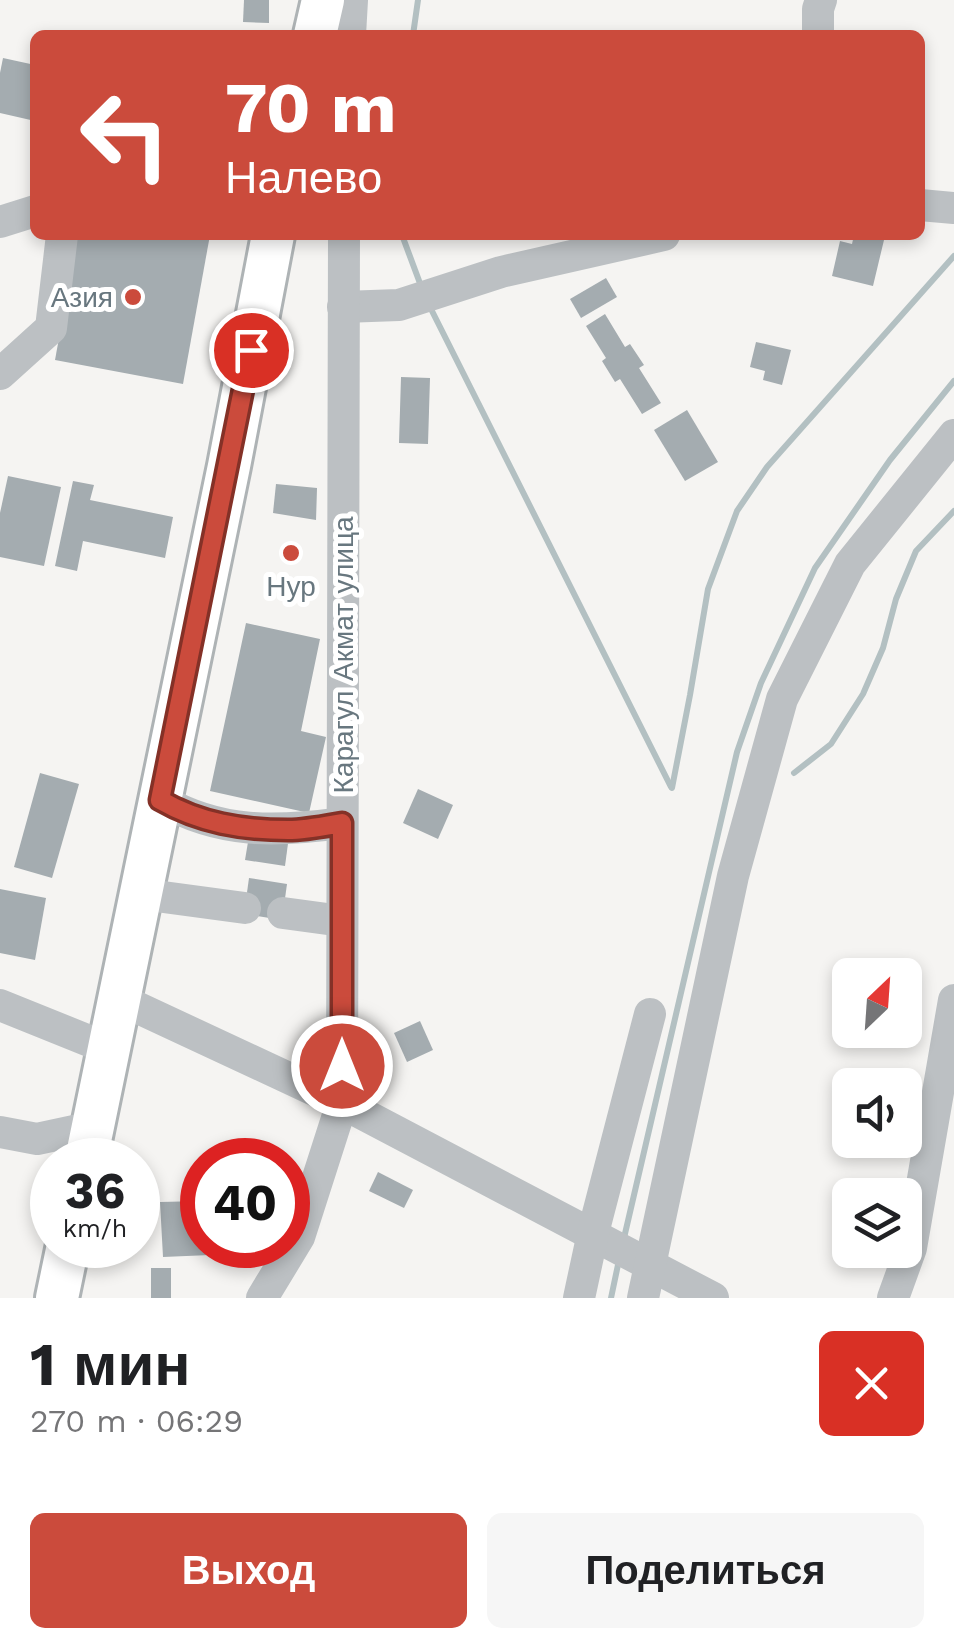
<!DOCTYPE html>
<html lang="ru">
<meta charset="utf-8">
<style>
body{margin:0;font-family:"Work Sans",sans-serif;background:#f6f6f6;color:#202124;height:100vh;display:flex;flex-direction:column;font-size:38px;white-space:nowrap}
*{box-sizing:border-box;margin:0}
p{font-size:32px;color:#757577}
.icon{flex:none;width:55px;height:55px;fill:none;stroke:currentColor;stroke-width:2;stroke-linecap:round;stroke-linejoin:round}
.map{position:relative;height:1298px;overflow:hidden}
.drawer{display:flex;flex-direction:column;background:#fff;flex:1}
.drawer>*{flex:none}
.top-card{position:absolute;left:30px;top:30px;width:895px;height:210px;border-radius:15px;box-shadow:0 5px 15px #0003;background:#cb4b3c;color:#fff;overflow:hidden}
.needle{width:65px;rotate:25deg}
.controls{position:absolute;left:832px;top:958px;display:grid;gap:20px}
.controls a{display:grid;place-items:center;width:90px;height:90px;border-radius:15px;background:#fff;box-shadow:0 5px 15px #0003;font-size:50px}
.speed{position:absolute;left:30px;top:1138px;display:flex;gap:20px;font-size:50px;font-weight:700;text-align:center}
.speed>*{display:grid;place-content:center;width:130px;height:130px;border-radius:50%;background:#fff;box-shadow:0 5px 15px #0003;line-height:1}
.speed small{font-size:25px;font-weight:400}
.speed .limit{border:15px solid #d22;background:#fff;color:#111}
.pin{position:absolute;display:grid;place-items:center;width:85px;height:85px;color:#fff;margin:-42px;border:5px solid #fff;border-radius:50%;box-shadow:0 2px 10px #0007}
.me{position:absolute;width:110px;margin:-55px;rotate:0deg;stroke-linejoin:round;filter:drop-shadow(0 0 8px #0008)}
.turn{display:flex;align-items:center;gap:35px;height:210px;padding:0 30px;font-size:45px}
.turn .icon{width:130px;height:130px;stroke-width:2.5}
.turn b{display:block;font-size:70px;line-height:85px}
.round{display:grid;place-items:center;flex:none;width:105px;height:105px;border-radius:15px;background:#f6f6f6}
.headline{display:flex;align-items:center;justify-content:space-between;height:170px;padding:0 30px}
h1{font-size:60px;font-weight:700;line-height:75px}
.action{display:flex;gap:20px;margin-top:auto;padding:20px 30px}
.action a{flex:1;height:115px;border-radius:15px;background:#cb4b3c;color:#fff;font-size:40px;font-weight:700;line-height:115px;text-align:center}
.action a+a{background:#f6f6f6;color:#202124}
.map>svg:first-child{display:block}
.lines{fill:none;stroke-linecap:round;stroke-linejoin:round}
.stream{stroke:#b3c0c2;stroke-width:6}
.building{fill:#a4acb0}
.major-casing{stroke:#aeb3b5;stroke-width:48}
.minor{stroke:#bcc0c3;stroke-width:32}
.major{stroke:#fff;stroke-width:42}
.route-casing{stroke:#843127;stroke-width:25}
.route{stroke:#cb4b3c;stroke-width:18}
.poi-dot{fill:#cb4b3c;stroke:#fff;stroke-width:4}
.labels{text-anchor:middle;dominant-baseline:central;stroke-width:10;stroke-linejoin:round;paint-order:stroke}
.poi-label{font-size:28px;fill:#68777f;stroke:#fff;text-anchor:end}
.street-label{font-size:28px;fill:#68777f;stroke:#fff}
</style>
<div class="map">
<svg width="954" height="1298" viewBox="0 0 954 1298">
<rect width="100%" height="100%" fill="#f5f4f2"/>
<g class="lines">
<g class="stream">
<polyline points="413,35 418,0"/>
<polyline points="402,235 421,286"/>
<polyline points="430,307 671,787"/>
<polyline points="794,773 831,744 863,694 883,648 896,599 916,551 954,511"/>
<polyline points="672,788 690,695 708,589 737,511 767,467 954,256"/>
<polyline points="624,1238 737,752 761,683 815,568 890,460 954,381"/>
<polyline points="611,1298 619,1260"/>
</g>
</g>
<g class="building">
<polygon points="244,0 269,0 269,23 243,22"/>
<polygon points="3,58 35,65 35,121 0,113 0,73"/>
<polygon points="78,235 210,235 183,384 55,360"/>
<polygon points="854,235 884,240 873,286 832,276 840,241 852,244"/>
<polygon points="606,278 617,297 581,318 570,299"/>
<polygon points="605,314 625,347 630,344 644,365 639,368 661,403 642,414 620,379 615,382 602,361 606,358 586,326"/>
<polygon points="756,342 791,350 782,385 763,380 765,371 750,367"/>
<polygon points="401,377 430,378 428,444 399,443"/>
<polygon points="687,410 718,462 685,481 654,430"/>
<polygon points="8,476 61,487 44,566 0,557 0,513"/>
<polygon points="73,481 94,485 90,500 173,517 165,558 83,541 77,571 55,566"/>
<polygon points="276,484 317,488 316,520 273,513"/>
<polygon points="246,623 320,639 301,731 326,737 309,813 210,791"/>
<polygon points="40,773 79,784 52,878 14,867"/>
<polygon points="418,789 453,805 438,839 403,823"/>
<polygon points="250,830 289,836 285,866 245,860"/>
<polygon points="249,878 287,884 282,920 244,914"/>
<polygon points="0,889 46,898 35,960 0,953"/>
<polygon points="420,1021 433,1050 407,1062 394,1033"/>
<polygon points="378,1172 413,1190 404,1208 369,1191"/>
<polygon points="202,1201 202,1245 210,1245 210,1255 163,1257 160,1202"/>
<rect x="151" y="1268" width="20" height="30"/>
</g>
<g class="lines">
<defs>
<g id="major">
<polyline points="315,35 323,0"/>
<polyline points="86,1160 229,466 273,235"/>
<polyline points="57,1298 68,1245"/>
</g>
</defs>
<use href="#major" class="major-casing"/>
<g class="minor">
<polyline points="350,35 352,0"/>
<polyline points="818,35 818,9 821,0"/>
<polyline points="920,205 954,208"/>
<polyline points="0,222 35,211"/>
<polyline points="343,307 399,305 501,272 664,235"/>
<polyline points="0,374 51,328 62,235"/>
<path d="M161 800C220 834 276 832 342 823"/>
<polyline points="141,894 245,908"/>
<polyline points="283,913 342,921"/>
<polyline points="119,999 342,1103 713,1298"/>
<polyline points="0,1005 109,1049"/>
<polyline points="0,1132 37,1139 93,1127"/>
<polyline points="262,1298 299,1237 342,1103 344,235"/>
<polyline points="579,1298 593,1233 650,1014"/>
<polyline points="643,1298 733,876 782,699 850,564 954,435"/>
<polyline points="893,1298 911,1248 954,1000"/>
</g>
<use href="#major" class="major"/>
</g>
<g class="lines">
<defs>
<path id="route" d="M251 350 160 800C200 823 242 830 288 830 306 830 325 826 342 823V1066"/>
</defs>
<use href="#route" class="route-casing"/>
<use href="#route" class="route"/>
</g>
<g class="poi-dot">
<circle cx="133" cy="297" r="10"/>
<circle cx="291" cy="553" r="10"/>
</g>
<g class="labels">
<g class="poi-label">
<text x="113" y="297">Азия</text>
<text x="291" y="586" text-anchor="middle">Нур</text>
</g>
<g class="street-label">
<text transform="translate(343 655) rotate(-90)">Карагул Акмат улица</text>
</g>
</g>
</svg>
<div class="controls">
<a><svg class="needle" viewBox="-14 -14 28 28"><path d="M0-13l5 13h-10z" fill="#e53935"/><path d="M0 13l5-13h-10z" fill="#757577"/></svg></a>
<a><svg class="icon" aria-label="sound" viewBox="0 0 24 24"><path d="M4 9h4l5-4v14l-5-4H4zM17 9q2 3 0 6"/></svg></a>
<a><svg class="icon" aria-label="layers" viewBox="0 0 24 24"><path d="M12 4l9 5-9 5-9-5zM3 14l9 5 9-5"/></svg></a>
</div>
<div class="speed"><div>36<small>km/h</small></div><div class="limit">40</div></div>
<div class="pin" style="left:251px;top:350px;background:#d93025"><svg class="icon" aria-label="arrive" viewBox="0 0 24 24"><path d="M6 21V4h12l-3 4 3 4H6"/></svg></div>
<svg class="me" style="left:342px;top:1066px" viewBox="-20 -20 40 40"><circle r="17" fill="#cb4b3c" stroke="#fff" stroke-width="3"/><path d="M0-11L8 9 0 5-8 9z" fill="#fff"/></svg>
<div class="top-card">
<div class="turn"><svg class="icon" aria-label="left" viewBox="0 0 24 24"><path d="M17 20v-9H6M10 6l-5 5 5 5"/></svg><div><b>70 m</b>Налево</div></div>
</div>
</div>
<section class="drawer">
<div class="headline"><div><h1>1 мин</h1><p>270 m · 06:29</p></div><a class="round" style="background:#d93025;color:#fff"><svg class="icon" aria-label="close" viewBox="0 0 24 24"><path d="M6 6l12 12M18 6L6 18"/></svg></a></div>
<div class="action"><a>Выход</a><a>Поделиться</a></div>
</section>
